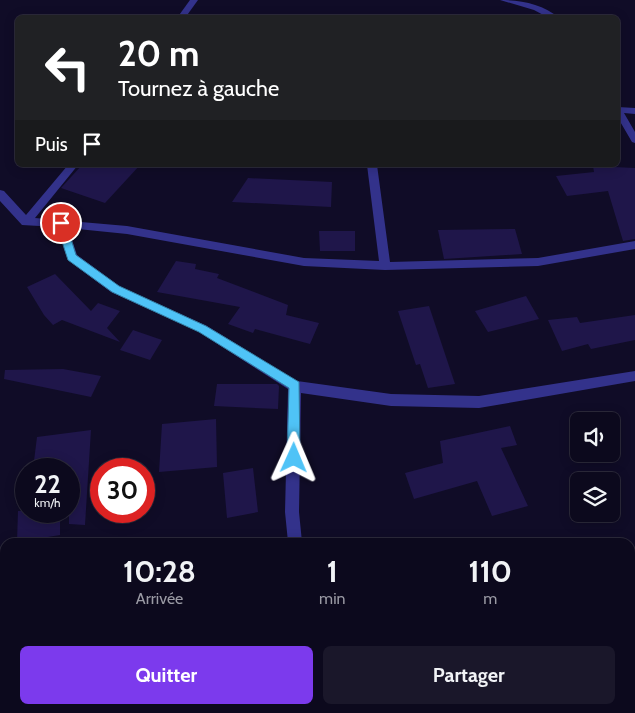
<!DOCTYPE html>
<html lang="fr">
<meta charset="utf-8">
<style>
body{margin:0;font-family:Cabin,sans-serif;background:#1a172a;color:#f1f3f6;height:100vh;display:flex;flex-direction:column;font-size:19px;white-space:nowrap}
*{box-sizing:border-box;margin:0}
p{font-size:16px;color:#9a9aa4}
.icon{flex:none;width:28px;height:28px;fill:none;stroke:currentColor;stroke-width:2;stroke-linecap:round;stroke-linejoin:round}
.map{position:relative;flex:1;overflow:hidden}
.drawer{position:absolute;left:0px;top:538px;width:635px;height:176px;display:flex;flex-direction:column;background:#0c091d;border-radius:15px 15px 0 0;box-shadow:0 2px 12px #0003,0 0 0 1px #2c2a3b}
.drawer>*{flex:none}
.banner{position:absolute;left:15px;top:15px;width:605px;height:152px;border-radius:8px;box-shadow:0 2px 12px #0003,0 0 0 1px #2c2a3b;background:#202124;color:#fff;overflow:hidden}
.buttons{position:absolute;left:570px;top:412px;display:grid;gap:10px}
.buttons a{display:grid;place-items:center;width:50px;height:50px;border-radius:8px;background:#0c091d;box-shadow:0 2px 12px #0003,0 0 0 1px #2c2a3b;font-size:25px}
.speed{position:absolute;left:15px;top:458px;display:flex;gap:10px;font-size:25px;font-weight:700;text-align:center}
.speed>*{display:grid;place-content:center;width:65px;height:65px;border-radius:50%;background:#0c091d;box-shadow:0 2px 12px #0003,0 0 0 1px #2c2a3b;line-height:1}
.speed small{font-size:12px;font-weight:400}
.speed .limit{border:8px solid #d22;background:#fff;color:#111}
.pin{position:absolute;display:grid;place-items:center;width:42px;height:42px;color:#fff;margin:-21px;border:2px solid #fff;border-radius:50%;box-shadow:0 1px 5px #0007}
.me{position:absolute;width:55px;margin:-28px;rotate:1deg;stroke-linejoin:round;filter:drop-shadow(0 0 4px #0008)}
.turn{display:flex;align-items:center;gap:18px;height:105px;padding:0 20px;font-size:22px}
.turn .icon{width:65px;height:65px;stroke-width:2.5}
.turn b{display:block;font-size:35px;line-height:42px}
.then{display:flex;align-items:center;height:48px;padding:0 20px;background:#0003;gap:10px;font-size:19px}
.eta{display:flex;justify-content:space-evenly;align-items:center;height:85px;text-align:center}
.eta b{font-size:30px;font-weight:800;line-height:35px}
.button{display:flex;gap:10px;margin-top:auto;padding:10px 20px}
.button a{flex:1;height:58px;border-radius:8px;background:#7c3aed;color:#fff;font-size:20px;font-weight:800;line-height:58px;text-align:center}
.button a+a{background:#1a172a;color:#f1f3f6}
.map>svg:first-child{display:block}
.building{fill:#1f164a}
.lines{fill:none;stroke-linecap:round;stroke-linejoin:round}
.minor{fill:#33328b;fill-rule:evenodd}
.route{fill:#4fc3f7;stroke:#337fa1}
</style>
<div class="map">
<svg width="635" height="713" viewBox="0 0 635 713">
<rect width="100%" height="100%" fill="#100c27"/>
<g class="building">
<polygon points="82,165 140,165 105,203 61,188"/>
<polygon points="593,166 635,168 635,239 623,241 608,191 567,196 556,176 594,172"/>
<polygon points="248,178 332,182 331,207 232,202"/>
<polygon points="515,229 522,254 444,259 438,230"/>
<polygon points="319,231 355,231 355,251 320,251"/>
<polygon points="176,261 196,264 195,269 219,274 217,278 288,305 286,315 282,314 319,323 310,344 255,329 253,333 228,324 240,307 157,292"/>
<polygon points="55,274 91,311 98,303 120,311 107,328 120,342 62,320 53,325 44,315 27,287"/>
<polygon points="526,296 539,319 488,332 475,311"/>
<polygon points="429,306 455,384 428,388 420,364 416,365 398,311"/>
<polygon points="635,315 635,340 591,349 588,344 562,351 548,320 577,317 580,323"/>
<polygon points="133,330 162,340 150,360 120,350"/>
<polygon points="63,369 101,376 91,397 4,379 5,370"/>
<polygon points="217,384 277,384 279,386 278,409 214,406"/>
<polygon points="216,419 217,467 159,472 162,424"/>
<polygon points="510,426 517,445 501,448 528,506 492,516 477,481 414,499 405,473 443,463 440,441"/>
<polygon points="91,430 85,525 69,524 69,469 33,469 37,437"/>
<polygon points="253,468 258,512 227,518 223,473"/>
<polygon points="18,511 60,511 60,535 17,542"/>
</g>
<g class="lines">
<g class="minor">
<polygon points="190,0 198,0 185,18 177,18"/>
<path d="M500 0C521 0 543 4 559 18H549L534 10Z"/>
<polygon points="618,107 635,108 635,114 624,113 635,132 635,143 632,142 618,118"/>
<polygon points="68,165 78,165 35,218 127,226 304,258 379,261 367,165 377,165 390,262 538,258 635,241 635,249 538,266 385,270 304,266 127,234 68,228 77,255 119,286 207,326 297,381 391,394 479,396 635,371 635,381 479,408 391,406 301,393 299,512 302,542 288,542 285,512 288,389 199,332 111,292 68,260 57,227 22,225 0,201 0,190 4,191 26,215"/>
<polygon points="305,709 322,709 324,713 306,713"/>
</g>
</g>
<polygon class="route" points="61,219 66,223 76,255 119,286 206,326 299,382 300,458 298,462 289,462 287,458 289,388 199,332 112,292 68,260 56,223"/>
</svg>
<div class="buttons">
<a><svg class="icon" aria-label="sound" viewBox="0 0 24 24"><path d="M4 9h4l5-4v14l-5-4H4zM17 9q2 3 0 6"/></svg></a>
<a><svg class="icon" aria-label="layers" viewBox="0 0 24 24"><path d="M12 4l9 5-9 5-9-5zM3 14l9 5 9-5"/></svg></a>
</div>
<div class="speed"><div>22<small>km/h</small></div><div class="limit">30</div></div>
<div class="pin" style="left:61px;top:223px;background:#d93025"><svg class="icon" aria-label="arrive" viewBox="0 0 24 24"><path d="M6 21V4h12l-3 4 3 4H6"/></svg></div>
<svg class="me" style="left:294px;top:458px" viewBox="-20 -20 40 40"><path d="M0-17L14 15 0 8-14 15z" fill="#4fc3f7" stroke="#fff" stroke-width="4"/></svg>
<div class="banner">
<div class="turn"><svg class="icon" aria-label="left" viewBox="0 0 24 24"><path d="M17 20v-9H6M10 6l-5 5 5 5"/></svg><div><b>20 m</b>Tournez à gauche</div></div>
<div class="then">Puis<svg class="icon" aria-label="arrive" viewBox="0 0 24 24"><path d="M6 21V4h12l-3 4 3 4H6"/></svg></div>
</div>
<section class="drawer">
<div class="eta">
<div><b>10:28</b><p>Arrivée</p></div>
<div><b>1</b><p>min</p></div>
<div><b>110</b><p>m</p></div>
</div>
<div class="button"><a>Quitter</a><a>Partager</a></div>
</section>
</div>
